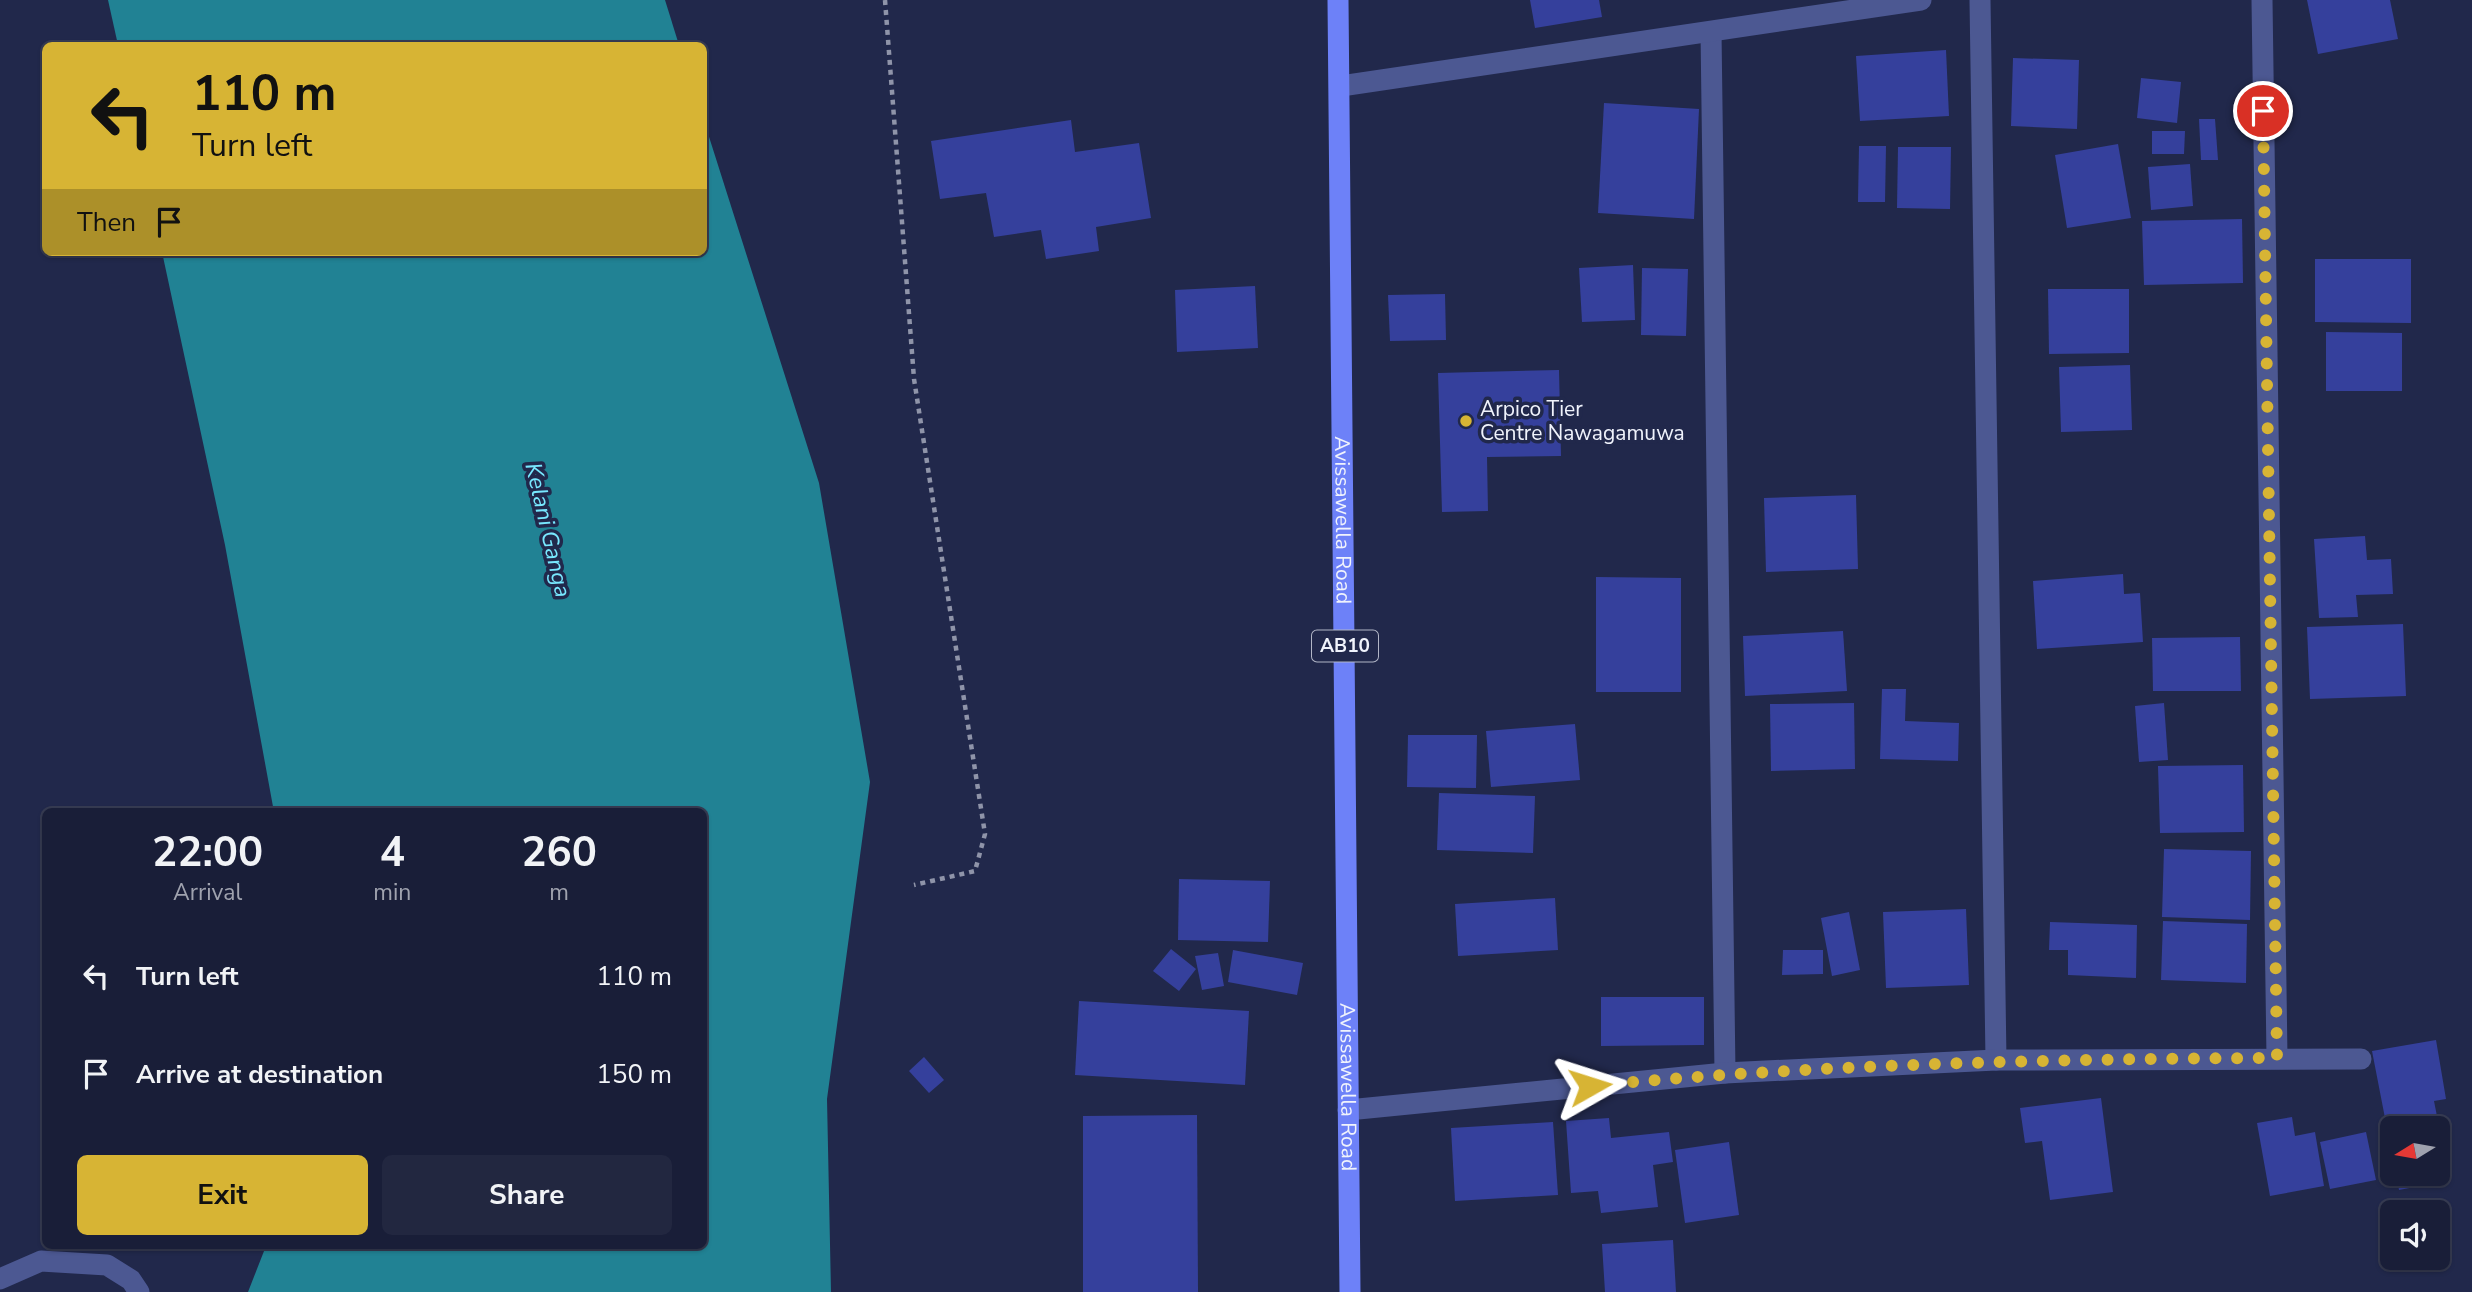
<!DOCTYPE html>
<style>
body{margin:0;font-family:"Nunito Sans",sans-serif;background:#222740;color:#f1f3f6;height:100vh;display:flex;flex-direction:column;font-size:26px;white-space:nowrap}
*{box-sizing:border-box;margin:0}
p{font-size:23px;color:#9fa2ae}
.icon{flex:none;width:38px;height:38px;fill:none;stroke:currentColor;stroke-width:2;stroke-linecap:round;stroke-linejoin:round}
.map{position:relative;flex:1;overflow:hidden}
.sheet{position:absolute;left:42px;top:808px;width:665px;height:441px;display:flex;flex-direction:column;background:#191e38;border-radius:10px;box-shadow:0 2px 5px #0004,0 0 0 2px #373c53}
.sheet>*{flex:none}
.guide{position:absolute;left:42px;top:42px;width:665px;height:214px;border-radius:10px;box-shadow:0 2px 5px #0004,0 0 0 2px #373c53;background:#d7b434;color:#111;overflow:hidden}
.needle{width:46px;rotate:259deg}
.controls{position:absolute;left:2380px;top:1116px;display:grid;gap:14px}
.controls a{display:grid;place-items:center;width:70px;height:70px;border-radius:10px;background:#191e38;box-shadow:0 2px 5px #0004,0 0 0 2px #373c53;font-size:35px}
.pin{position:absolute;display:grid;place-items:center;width:60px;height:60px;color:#fff;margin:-30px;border:4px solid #fff;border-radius:50%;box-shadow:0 2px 7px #0007}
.me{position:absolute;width:77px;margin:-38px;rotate:84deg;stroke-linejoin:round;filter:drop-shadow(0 0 5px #0008)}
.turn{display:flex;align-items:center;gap:24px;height:147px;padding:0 35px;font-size:32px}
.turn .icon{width:91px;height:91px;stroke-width:2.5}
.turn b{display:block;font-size:49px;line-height:60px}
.then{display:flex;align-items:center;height:66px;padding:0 35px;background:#0003;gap:14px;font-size:26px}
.eta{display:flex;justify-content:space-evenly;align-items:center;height:119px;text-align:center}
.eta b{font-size:42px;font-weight:700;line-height:49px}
.primary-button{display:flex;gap:14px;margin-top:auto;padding:14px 35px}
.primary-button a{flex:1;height:80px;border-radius:10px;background:#d7b434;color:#111;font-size:28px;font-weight:700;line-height:80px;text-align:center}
.primary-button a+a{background:#222740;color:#f1f3f6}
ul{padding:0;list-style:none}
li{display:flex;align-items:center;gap:21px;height:98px;padding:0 35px}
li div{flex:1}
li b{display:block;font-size:26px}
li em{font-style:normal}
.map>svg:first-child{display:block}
.water{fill:#218294}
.building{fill:#35409c}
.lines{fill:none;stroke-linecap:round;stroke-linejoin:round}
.path{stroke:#8f94a9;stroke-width:4.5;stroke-dasharray:5 5;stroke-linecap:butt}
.street{stroke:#4c5892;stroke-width:21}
.primary{stroke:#6d81f8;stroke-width:21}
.route{stroke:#d7b434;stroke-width:12;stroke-dasharray:0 21.6}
.poi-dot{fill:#d7b434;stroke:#21284b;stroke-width:2.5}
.labels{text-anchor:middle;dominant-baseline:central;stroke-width:7;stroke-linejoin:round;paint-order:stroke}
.shield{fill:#21284b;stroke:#b2b6c7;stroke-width:2}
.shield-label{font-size:19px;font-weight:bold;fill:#f0f3fc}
.poi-label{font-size:21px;fill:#f0f3fc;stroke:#21284b;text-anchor:start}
.street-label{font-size:21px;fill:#f0f3fc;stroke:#21284b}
.water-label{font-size:23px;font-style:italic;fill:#78e8ff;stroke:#21284b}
</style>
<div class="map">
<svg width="2472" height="1292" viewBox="0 0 2472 1292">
<rect width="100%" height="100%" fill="#21284b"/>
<g class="water">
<polygon points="108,0 665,0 679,45 118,45"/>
<polygon points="704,121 819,483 870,782 827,1099 831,1292 248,1292 266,1246 704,1246 704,812 274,812 225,545 162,252 704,252"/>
</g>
<g class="building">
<polygon points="1530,0 1599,0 1602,17 1535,28"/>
<polygon points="2307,0 2390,0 2398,39 2318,54"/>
<polygon points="1946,50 1949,116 1860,121 1856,56"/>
<polygon points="2013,58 2079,60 2077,129 2011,126"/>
<polygon points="2141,78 2181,82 2177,123 2137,118"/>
<polygon points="1604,103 1699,109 1694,219 1598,213"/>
<polygon points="2199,119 2215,119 2218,160 2201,160"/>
<polygon points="1071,120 1075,152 1139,143 1151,218 1096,227 1099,251 1046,259 1041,230 994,237 986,193 940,199 931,141"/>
<polygon points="2152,131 2185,131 2184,154 2152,154"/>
<polygon points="2118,144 2131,218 2067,228 2055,155"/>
<polygon points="1859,146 1886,146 1885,202 1858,202"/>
<polygon points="1898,147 1951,147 1950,209 1897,208"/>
<polygon points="2190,164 2193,206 2151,210 2148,167"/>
<polygon points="2242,219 2243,283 2144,285 2142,221"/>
<polygon points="2315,259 2411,259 2411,323 2315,322"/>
<polygon points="1633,265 1635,320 1582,322 1579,268"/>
<polygon points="1642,268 1688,269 1686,336 1641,335"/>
<polygon points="1255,286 1258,348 1177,352 1175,290"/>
<polygon points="2048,289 2129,289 2129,353 2049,354"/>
<polygon points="1445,294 1446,340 1390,341 1388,295"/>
<polygon points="2326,332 2402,333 2402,391 2326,391"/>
<polygon points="2130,365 2132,430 2061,432 2059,367"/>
<polygon points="1559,370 1561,456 1487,457 1488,511 1442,512 1438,373"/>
<polygon points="1856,495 1858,569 1766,572 1764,498"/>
<polygon points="2365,536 2367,560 2391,559 2393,594 2356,595 2358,617 2319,618 2314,539"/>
<polygon points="2123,574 2124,594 2140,593 2143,642 2037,649 2033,581"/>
<polygon points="1596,577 1681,578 1681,692 1596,692"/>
<polygon points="2403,624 2406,696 2310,699 2307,627"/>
<polygon points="1843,631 1847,691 1745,696 1743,636"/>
<polygon points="2240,637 2241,691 2153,691 2152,638"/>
<polygon points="1882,689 1906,689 1905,721 1959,723 1958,761 1880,759"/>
<polygon points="1854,703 1855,769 1771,771 1770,704"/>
<polygon points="2164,703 2168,760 2139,762 2135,706"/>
<polygon points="1575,724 1580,780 1491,787 1486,731"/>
<polygon points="1408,735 1477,735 1476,788 1407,787"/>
<polygon points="2243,765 2244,832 2160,833 2158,766"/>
<polygon points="1439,793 1535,796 1533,853 1437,850"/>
<polygon points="2164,849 2251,851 2250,920 2162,917"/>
<polygon points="1179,879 1270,881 1268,942 1178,940"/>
<polygon points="1555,898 1558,950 1458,956 1455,904"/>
<polygon points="1966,909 1969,985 1886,988 1883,912"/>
<polygon points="1849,912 1860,970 1832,976 1821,918"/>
<polygon points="2163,921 2247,924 2246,983 2161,980"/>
<polygon points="2050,922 2137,925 2136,978 2068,975 2068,950 2049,950"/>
<polygon points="1171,949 1196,969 1179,991 1153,971"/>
<polygon points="1233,950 1303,963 1297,995 1228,982"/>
<polygon points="1783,950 1823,950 1823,974 1782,975"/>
<polygon points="1218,953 1224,986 1202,990 1195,956"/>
<polygon points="1601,997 1704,997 1704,1045 1601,1046"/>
<polygon points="1079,1001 1249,1011 1245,1085 1075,1075"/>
<polygon points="2436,1040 2446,1099 2434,1101 2446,1162 2438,1164 2438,1129 2392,1129 2391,1149 2372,1051"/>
<polygon points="924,1057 944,1080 929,1093 909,1071"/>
<polygon points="2101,1098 2113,1192 2050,1200 2042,1141 2025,1143 2020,1108"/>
<polygon points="1197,1115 1198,1292 1083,1292 1083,1116"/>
<polygon points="2292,1117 2295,1136 2315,1132 2324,1186 2270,1196 2257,1123"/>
<polygon points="1609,1118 1611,1138 1669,1132 1673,1162 1653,1165 1658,1207 1601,1213 1598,1191 1571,1193 1566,1121"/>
<polygon points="1553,1122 1558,1195 1455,1201 1451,1128"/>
<polygon points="2366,1132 2376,1180 2330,1189 2320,1142"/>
<polygon points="1729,1142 1739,1215 1685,1223 1675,1150"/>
<polygon points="2396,1174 2418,1174 2420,1186 2399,1190"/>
<polygon points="1673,1240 1676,1292 1605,1292 1602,1244"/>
</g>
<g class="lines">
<polyline class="path" points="885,0 914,379 985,834 975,871 914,885"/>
<g class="street">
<polyline points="1980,0 1996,1060"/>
<polyline points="2262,0 2277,1058"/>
<polyline points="1711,32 1725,1073"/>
<polyline points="1341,86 1921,0"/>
<polyline points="1348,1110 1725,1073 1996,1060 2361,1059"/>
<polyline points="0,1279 41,1261 107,1265 131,1280 139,1292"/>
</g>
<path class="primary" id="s1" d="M1338 0 1350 1292"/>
</g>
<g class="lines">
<path class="route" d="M1590 1086C1820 1064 2047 1059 2277 1058L2263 111"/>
</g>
<circle class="poi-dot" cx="1466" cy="421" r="7"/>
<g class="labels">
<rect class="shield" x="1312" y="630.5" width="66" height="31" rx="5"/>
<g class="shield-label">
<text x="1345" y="646">AB10</text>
</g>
<g class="poi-label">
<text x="1480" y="409">Arpico Tier<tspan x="1480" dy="24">Centre Nawagamuwa</tspan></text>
</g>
<g class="street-label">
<text stroke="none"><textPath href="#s1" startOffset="520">Avissawella Road</textPath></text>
<text stroke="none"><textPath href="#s1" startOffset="1087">Avissawella Road</textPath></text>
</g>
<g class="water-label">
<text transform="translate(548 530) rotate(77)">Kelani Ganga</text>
</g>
</g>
</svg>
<div class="controls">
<a><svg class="needle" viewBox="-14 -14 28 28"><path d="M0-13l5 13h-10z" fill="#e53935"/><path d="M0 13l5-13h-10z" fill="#9fa2ae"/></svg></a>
<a><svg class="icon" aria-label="sound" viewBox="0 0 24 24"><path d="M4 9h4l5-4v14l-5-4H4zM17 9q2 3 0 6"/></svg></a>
</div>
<div class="pin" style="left:2263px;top:111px;background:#d93025"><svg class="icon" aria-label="arrive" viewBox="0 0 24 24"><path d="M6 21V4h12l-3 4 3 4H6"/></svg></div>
<svg class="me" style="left:1590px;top:1086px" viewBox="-20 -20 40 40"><path d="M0-17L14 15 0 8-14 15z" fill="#d7b434" stroke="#fff" stroke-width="4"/></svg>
<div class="guide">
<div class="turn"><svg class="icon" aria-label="left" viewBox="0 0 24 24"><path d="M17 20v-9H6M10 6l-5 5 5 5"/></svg><div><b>110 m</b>Turn left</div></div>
<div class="then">Then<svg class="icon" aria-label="arrive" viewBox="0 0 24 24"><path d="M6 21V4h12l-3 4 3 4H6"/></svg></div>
</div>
<section class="sheet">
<div class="eta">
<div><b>22:00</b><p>Arrival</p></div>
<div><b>4</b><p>min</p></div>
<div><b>260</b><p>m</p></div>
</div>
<ul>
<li><svg class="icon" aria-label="left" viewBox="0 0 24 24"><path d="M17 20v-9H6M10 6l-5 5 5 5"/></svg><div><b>Turn left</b></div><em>110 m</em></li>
<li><svg class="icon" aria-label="arrive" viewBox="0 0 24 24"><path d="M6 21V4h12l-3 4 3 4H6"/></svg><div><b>Arrive at destination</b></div><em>150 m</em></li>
</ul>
<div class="primary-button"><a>Exit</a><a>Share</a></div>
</section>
</div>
